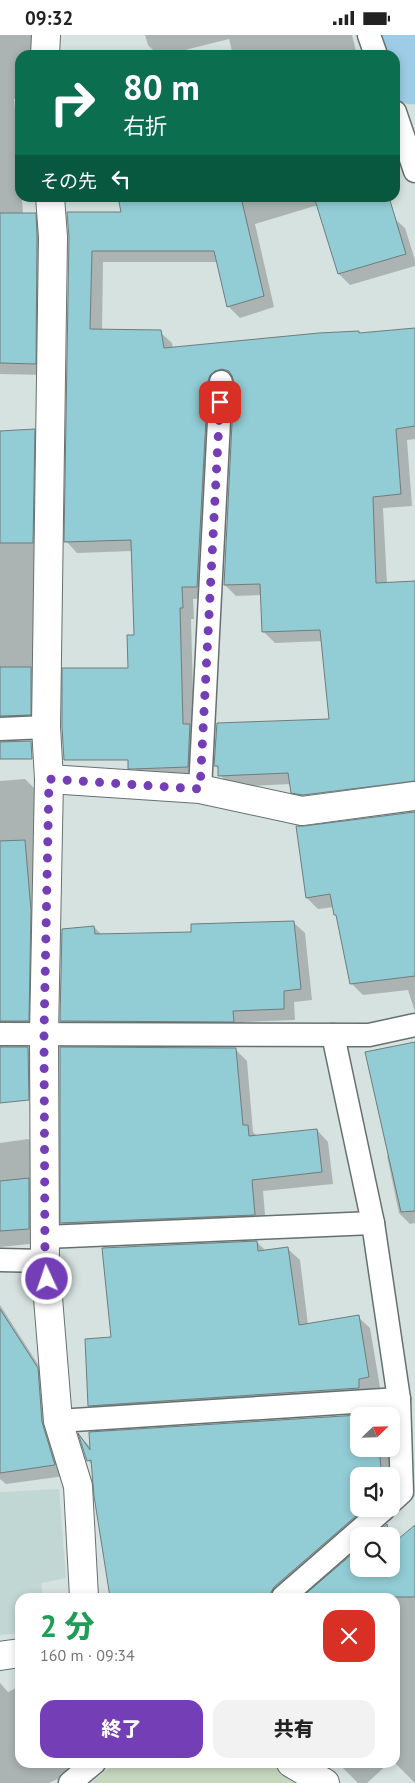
<!DOCTYPE html>
<html lang="ja">
<meta charset="utf-8">
<style>
body{margin:0;font-family:"PT Sans","Noto Sans JP",sans-serif;background:#f2f2f2;color:#222;height:100vh;display:flex;flex-direction:column;font-size:19px;white-space:nowrap}
*{box-sizing:border-box;margin:0}
p{font-size:16px;color:#767676}
.icon{flex:none;width:28px;height:28px;fill:none;stroke:currentColor;stroke-width:2;stroke-linecap:round;stroke-linejoin:round}
.map{position:relative;flex:1;overflow:hidden}
.details{position:absolute;left:15px;top:1558px;width:385px;height:175px;display:flex;flex-direction:column;background:#fff;border-radius:15px;box-shadow:0 2px 8px #0003}
.details>*{flex:none}
.banner{position:absolute;left:15px;top:15px;width:385px;height:152px;border-radius:15px;box-shadow:0 2px 8px #0003;background:#0b6e4f;color:#fff;overflow:hidden}
.needle{width:32px;rotate:67deg}
.tools{position:absolute;left:350px;top:1372px;display:grid;gap:10px}
.tools a{display:grid;place-items:center;width:50px;height:50px;border-radius:10px;background:#fff;box-shadow:0 2px 8px #0003;font-size:25px}
.pin{position:absolute;display:grid;place-items:center;width:42px;height:42px;color:#fff;margin:-21px;border-radius:10px;box-shadow:0 2px 8px #0006}
.me{position:absolute;width:55px;margin:-28px;rotate:357deg;stroke-linejoin:round;filter:drop-shadow(0 0 4px #0008)}
.turn{display:flex;align-items:center;gap:18px;height:105px;padding:0 25px;font-size:22px}
.turn .icon{width:65px;height:65px;stroke-width:2.5}
.turn b{display:block;font-size:35px;line-height:42px}
.then{display:flex;align-items:center;height:48px;padding:0 25px;background:#0003;gap:10px;font-size:19px}
.round{display:grid;place-items:center;flex:none;width:52px;height:52px;border-radius:15px;background:#f2f2f2}
.overview{display:flex;align-items:center;justify-content:space-between;height:85px;padding:0 25px}
h1{font-size:30px;font-weight:800;line-height:38px;color:#1e9e55}
.cta{display:flex;gap:10px;margin-top:auto;padding:10px 25px}
.cta a{flex:1;height:58px;border-radius:15px;background:#743fb6;color:#fff;font-size:20px;font-weight:800;line-height:58px;text-align:center}
.cta a+a{background:#f2f2f2;color:#222}
.status{display:flex;justify-content:space-between;align-items:center;height:35px;padding:0 25px;background:#fff;direction:ltr}
.status svg{height:14px;fill:currentColor}
.map>svg:first-child{display:block}
.built{fill:#c1d7d3}
.green{fill:#c6d7bf}
.shadow{fill:#0003}
.lines{fill:none;stroke-linecap:round;stroke-linejoin:round}
.river{stroke:#9dcde6;stroke-width:75}
.building{fill:#92ccd4;stroke:#707c7d}
.lane-casing{stroke:#66716f;stroke-width:25}
.street-casing{stroke:#66716f;stroke-width:30}
.lane{stroke:#fff;stroke-width:22}
.street{stroke:#fff;stroke-width:28}
.route{stroke:#743fb6;stroke-width:9;stroke-dasharray:0 16.2}
</style>
<div class="status"><b>09:32</b><svg viewBox="0 0 49 12"><path d="M0 12V9h3v3zM5 12V6h3v6zM10 12V3h3v9zM15 12V0h3v12zM26 1h20v11H26zM47 4h2v5h-2z"/></svg></div>
<div class="map">
<svg width="415" height="1748" viewBox="0 0 415 1748">
<rect width="100%" height="100%" fill="#d6e2e0"/>
<polygon class="built" points="59,1454 66,1543 41,1548 43,1562 20,1562 20,1598 0,1600 0,1457"/>
<polygon class="green" points="115,1728 269,1728 307,1748 91,1748"/>
<g class="shadow">
<polygon points="0,0 34,0 35,20 20,20 20,64 14,64 20,136 20,162 22,162 23,179 35,179 47,191 47,340 0,339"/>
<polygon points="145,0 352,0 357,20 233,20 229,4 165,20 158,20 148,10"/>
<polygon points="119,162 370,162 405,193 415,225 415,231 350,250 339,239 318,170 255,189 274,272 240,283 228,271 218,227 103,227 102,296 160,297 172,308 173,314 415,294 415,404 407,405 412,471 383,473 387,549 415,547 415,758 304,769 292,757 291,749 231,752 220,740 219,734 216,731 331,685 323,606 275,608 263,596 262,560 236,561 225,550 235,348 233,345 226,347 208,563 193,564 194,584 191,584 194,694 199,743 146,745 135,733 129,634 135,602 132,516 77,518 66,506 70,202 123,178"/>
<polygon points="34,396 45,407 41,690 0,694 0,398"/>
<polygon points="25,744 36,755 39,996 0,1003 0,746"/>
<polygon points="415,778 415,977 408,955 363,960 351,948 337,881 334,872 318,874 307,863"/>
<polygon points="293,887 305,898 312,965 294,967 295,985 244,987 245,997 73,997 61,986 94,892 102,900 193,898"/>
<polygon points="415,1008 415,1188 410,1189 399,1178 387,1121 389,1120"/>
<polygon points="0,1013 28,1013 39,1024 39,1061 0,1064"/>
<polygon points="235,1014 247,1026 253,1097 257,1101 317,1095 328,1107 333,1149 263,1156 266,1191 73,1199 62,1188"/>
<polygon points="28,1104 39,1114 39,1208 0,1212 0,1108"/>
<polygon points="257,1207 266,1216 288,1214 300,1225 308,1290 358,1282 370,1293 382,1364 101,1382 89,1370 112,1304"/>
<polygon points="0,1270 48,1345 65,1441 6,1449 0,1444"/>
<polygon points="374,1380 375,1381 359,1381 359,1414 388,1414 394,1468 391,1441 359,1441 359,1474 390,1474 287,1562 129,1562 92,1430 88,1425 81,1402 91,1413 91,1398"/>
<polygon points="387,1490 398,1501 399,1505 415,1491 415,1748 395,1728 395,1562 304,1562 359,1515 359,1534 391,1534 391,1501 375,1501"/>
<polygon points="0,1648 8,1657 20,1651 20,1728 89,1728 75,1736 49,1748 0,1748"/>
<polygon points="338,1728 389,1728 367,1748 358,1748"/>
</g>
<g class="lines">
<polyline class="river" points="403,0 415,32"/>
</g>
<g class="building">
<polygon points="118,162 241,162 264,261 227,272 214,216 92,216 90,294 161,295 164,313 319,298 359,296 359,298 415,293 415,391 396,394 401,459 373,462 376,548 415,546 415,746 303,760 291,758 288,738 218,741 218,731 214,731 217,688 329,684 320,595 262,597 260,549 224,550 234,348 232,341 229,336 222,334 215,336 210,340 208,346 197,552 182,552 183,573 180,573 183,689 190,689 188,732 133,734 128,734 128,725 64,725 62,692 62,633 128,633 127,600 134,600 131,505 64,507 69,202 67,177 121,177"/>
<polygon points="314,162 389,162 406,219 338,239"/>
<polygon points="0,178 36,178 37,202 36,329 0,328"/>
<polygon points="35,394 33,508 0,508 0,396"/>
<polygon points="0,632 31,632 31,680 0,681"/>
<polygon points="31,706 32,724 0,724 0,707"/>
<polygon points="415,777 415,941 350,949 336,880 334,880 330,859 306,863 296,791 304,791"/>
<polygon points="25,805 31,875 29,986 0,986 0,806"/>
<polygon points="294,886 301,954 284,956 284,974 233,976 234,987 60,986 62,894 94,891 95,899 191,897 191,889"/>
<polygon points="415,1007 415,1176 401,1177 365,1017"/>
<polygon points="0,1012 28,1012 29,1065 0,1068"/>
<polygon points="60,1012 236,1013 243,1090 248,1090 249,1101 317,1094 322,1137 252,1145 255,1180 60,1188"/>
<polygon points="29,1143 29,1194 0,1196 0,1146"/>
<polygon points="257,1206 258,1216 288,1212 299,1290 359,1280 369,1342 359,1344 359,1353 88,1371 85,1304 111,1302 102,1213"/>
<polygon points="0,1274 38,1333 42,1387 55,1430 0,1438"/>
<polygon points="359,1380 359,1414 379,1414 382,1441 359,1441 359,1474 364,1474 274,1552 271,1557 270,1562 110,1562 94,1461 91,1425 87,1426 78,1398 90,1415 89,1397"/>
<polygon points="387,1489 389,1501 373,1501"/>
<polygon points="415,1490 415,1562 302,1562 359,1513 359,1534 391,1534 391,1510"/>
</g>
<g class="lines">
<defs>
<g id="lane">
<polyline points="369,0 376,20"/>
<polyline points="395,77 415,136"/>
<polyline points="0,694 46,692"/>
<polyline points="200,754 221,347"/>
<polyline points="0,999 369,1000 415,990"/>
<polyline points="333,1000 373,1188 399,1364 402,1457 391,1467"/>
<polyline points="45,1202 373,1188"/>
<polyline points="0,1225 45,1226"/>
<polyline points="58,1386 399,1364"/>
<polyline points="283,1562 384,1474"/>
<polyline points="70,1748 94,1728"/>
</g>
<g id="street">
<polyline points="45,20 46,0"/>
<polyline points="50,162 53,202 46,692 49,744 44,999 45,1226 58,1386 78,1451 84,1562"/>
<polyline points="49,744 200,754 302,776 415,761"/>
<polyline points="0,1621 20,1618"/>
<polyline points="291,1728 325,1748"/>
</g>
</defs>
<use href="#lane" class="lane-casing"/>
<use href="#street" class="street-casing"/>
<use href="#lane" class="lane"/>
<use href="#street" class="street"/>
</g>
<g class="lines">
<polyline class="route" points="47,1244 45,1226 44,999 49,744 200,754 220,367"/>
</g>
</svg>
<div class="tools">
<a><svg class="needle" viewBox="-14 -14 28 28"><path d="M0-13l5 13h-10z" fill="#e53935"/><path d="M0 13l5-13h-10z" fill="#767676"/></svg></a>
<a><svg class="icon" aria-label="sound" viewBox="0 0 24 24"><path d="M4 9h4l5-4v14l-5-4H4zM17 9q2 3 0 6"/></svg></a>
<a><svg class="icon" aria-label="search" viewBox="0 0 24 24"><circle cx="10" cy="10" r="6"/><path d="M15 15l6 6"/></svg></a>
</div>
<div class="pin" style="left:220px;top:367px;background:#d93025"><svg class="icon" aria-label="arrive" viewBox="0 0 24 24"><path d="M6 21V4h12l-3 4 3 4H6"/></svg></div>
<svg class="me" style="left:47px;top:1244px" viewBox="-20 -20 40 40"><circle r="17" fill="#743fb6" stroke="#fff" stroke-width="3"/><path d="M0-11L8 9 0 5-8 9z" fill="#fff"/></svg>
<div class="banner">
<div class="turn"><svg class="icon" aria-label="right" viewBox="0 0 24 24"><path d="M7 20v-9h11M14 6l5 5-5 5"/></svg><div><b>80 m</b>右折</div></div>
<div class="then">その先<svg class="icon" aria-label="left" viewBox="0 0 24 24"><path d="M17 20v-9H6M10 6l-5 5 5 5"/></svg></div>
</div>
<section class="details">
<div class="overview"><div><h1>2 分</h1><p>160 m · 09:34</p></div><a class="round" style="background:#d93025;color:#fff"><svg class="icon" aria-label="close" viewBox="0 0 24 24"><path d="M6 6l12 12M18 6L6 18"/></svg></a></div>
<div class="cta"><a>終了</a><a>共有</a></div>
</section>
</div>
